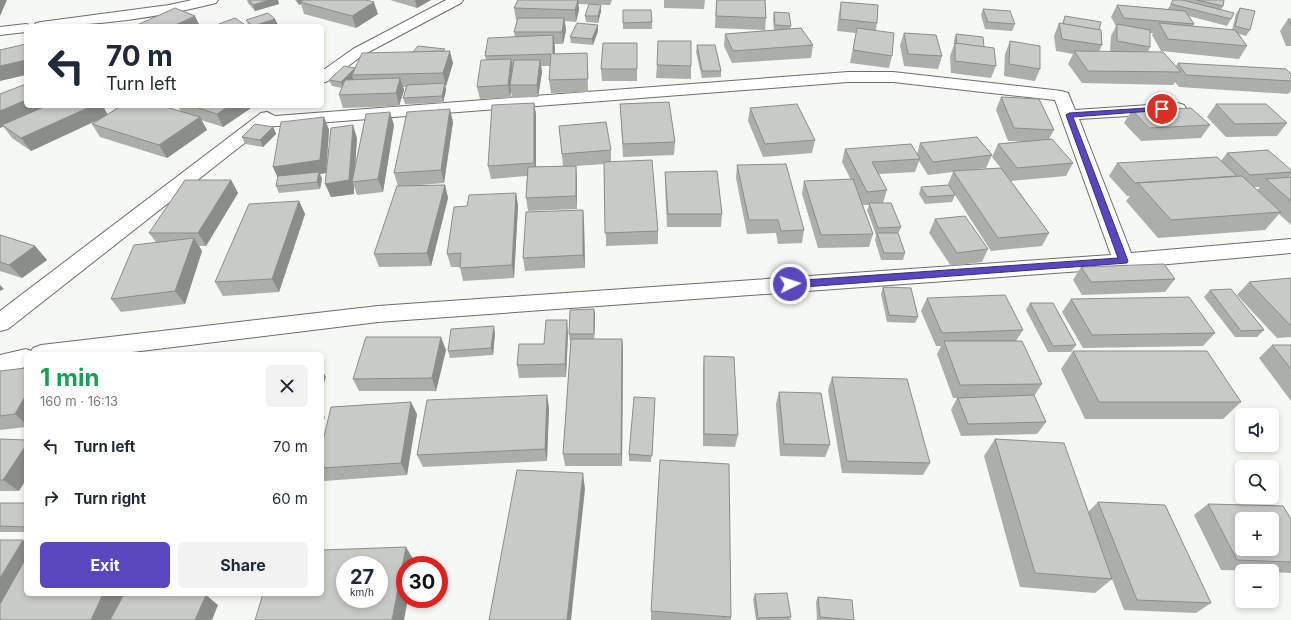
<!DOCTYPE html>
<meta charset="utf-8">
<style>
body{margin:0;font-family:Inter,sans-serif;background:#f2f2f3;color:#1f2937;height:100vh;display:flex;flex-direction:column;font-size:15px;white-space:nowrap}
*{box-sizing:border-box;margin:0}
p{font-size:13px;color:#747a83}
.icon{flex:none;width:22px;height:22px;fill:none;stroke:currentColor;stroke-width:2;stroke-linecap:round;stroke-linejoin:round}
.map{position:relative;flex:1;overflow:hidden}
.drawer{position:absolute;left:24px;top:352px;width:300px;height:244px;display:flex;flex-direction:column;background:#fff;border-radius:6px;box-shadow:0 2px 6px #0003}
.drawer>*{flex:none}
.hud{position:absolute;left:24px;top:24px;width:300px;height:84px;border-radius:6px;box-shadow:0 2px 6px #0003;background:#fff;color:#1f2937;overflow:hidden}
.controls{position:absolute;left:1235px;top:408px;display:grid;gap:8px}
.controls a{display:grid;place-items:center;width:44px;height:44px;border-radius:6px;background:#fff;box-shadow:0 2px 6px #0003;font-size:20px}
.speed{position:absolute;left:336px;top:556px;display:flex;gap:8px;font-size:20px;font-weight:700;text-align:center}
.speed>*{display:grid;place-content:center;width:52px;height:52px;border-radius:50%;background:#fff;box-shadow:0 2px 6px #0003;line-height:1}
.speed small{font-size:10px;font-weight:400}
.speed .limit{border:6px solid #d22;background:#fff;color:#111}
.pin{position:absolute;display:grid;place-items:center;width:34px;height:34px;color:#fff;margin:-17px;border:2px solid #fff;border-radius:50%;box-shadow:0 1px 4px #0007}
.me{position:absolute;width:44px;margin:-22px;rotate:86deg;stroke-linejoin:round;filter:drop-shadow(0 0 3px #0008)}
.turn{display:flex;align-items:center;gap:14px;height:84px;padding:0 16px;font-size:18px}
.turn .icon{width:52px;height:52px;stroke-width:2.5}
.turn b{display:block;font-size:28px;line-height:34px}
.round{display:grid;place-items:center;flex:none;width:42px;height:42px;border-radius:6px;background:#f2f2f3}
.headline{display:flex;align-items:center;justify-content:space-between;height:68px;padding:0 16px}
h1{font-size:24px;font-weight:700;line-height:30px;color:#1e9e55}
.button{display:flex;gap:8px;margin-top:auto;padding:8px 16px}
.button a{flex:1;height:46px;border-radius:6px;background:#5a47bf;color:#fff;font-size:16px;font-weight:700;line-height:46px;text-align:center}
.button a+a{background:#f2f2f3;color:#1f2937}
ul{padding:0;list-style:none}
li{display:flex;align-items:center;gap:12px;height:52px;padding:0 16px}
li div{flex:1}
li b{display:block;font-size:15px}
li em{font-style:normal}
.map>svg:first-child{display:block}
.lines{fill:none;stroke-linecap:round;stroke-linejoin:round}
.street-casing{stroke:#6b6e6a;stroke-width:2}
.street{fill:#fff;fill-rule:evenodd}
.wall{fill:#abaea9;fill-rule:evenodd}
.shaded-wall{fill:#8b8d8a}
.building{fill:#c7cac5;stroke:#8b8d8a;fill-rule:evenodd}
.route{fill:#5a47bf;stroke:#3a2e7c}
</style>
<div class="map">
<svg width="1291" height="620" viewBox="0 0 1291 620">
<rect width="100%" height="100%" fill="#f5f8f3"/>
<g class="lines">
<defs>
<g id="street">
<path d="M192 0H218L216 3C157 18 95 26 34 26L36 23 41 22 169 5Z"/>
<polygon points="446,0 463,0 461,3 363,55 328,81 322,83 322,71 353,49"/>
<polygon points="26,24 32,26 26,26 26,32 0,35 0,27"/>
<polygon points="848,72 893,72 1062,91 1068,93 1075,110 1178,103 1184,105 1186,108 1184,111 1178,113 1079,119 1131,253 1291,239 1291,253 1124,268 378,322 116,354 26,354 26,367 0,373 0,355 26,349 31,351 33,348 41,345 378,306 1111,255 1055,100 893,82 848,82 265,127 8,329 0,331 0,311 261,113 267,112 275,116"/>
</g>
</defs>
<use href="#street" class="street-casing"/>
<use href="#street" class="street"/>
</g>
<g class="wall">
<polygon points="247,0 278,0 279,4 255,11 248,3"/>
<polygon points="295,0 366,0 378,14 356,28 304,14 301,4 299,5"/>
<polygon points="390,0 431,0 417,8"/>
<polygon points="518,0 612,0 610,5 578,4 579,10 576,22 565,21 566,30 563,44 554,44 555,54 587,53 588,92 551,93 549,80 550,66 541,66 542,72 538,97 512,98 511,91 510,98 480,99 477,87 486,60 485,56 515,37 514,32 517,20 516,20 514,8"/>
<polygon points="664,0 705,0 704,9 664,8"/>
<polygon points="716,0 765,0 766,18 765,30 715,28"/>
<polygon points="1173,0 1224,0 1223,6 1221,10 1231,19 1227,26 1189,16 1194,24 1193,26 1232,30 1236,14 1240,8 1250,30 1246,36 1239,34 1247,46 1239,59 1161,51 1152,35 1153,33 1150,33 1150,47 1148,52 1176,66 1178,63 1291,74 1291,91 1288,94 1179,87 1175,82 1173,85 1082,83 1068,64 1073,54 1056,51 1054,36 1059,23 1062,24 1065,16 1099,30 1102,45 1099,52 1110,52 1111,36 1116,26 1111,17 1117,5 1168,9"/>
<polygon points="841,2 877,23 876,30 892,56 889,68 850,63 856,33 837,31 839,13"/>
<polygon points="601,5 601,11 598,23 586,22 585,16"/>
<polygon points="983,9 1015,24 1012,31 985,29 981,15"/>
<polygon points="623,10 652,22 652,29 623,29"/>
<polygon points="774,12 791,26 790,29 813,45 811,58 732,63 724,46 725,34 774,30 773,19"/>
<polygon points="275,19 278,25 275,26 249,26 246,20"/>
<polygon points="1288,19 1291,19 1291,46 1286,46 1280,31"/>
<polygon points="598,31 593,45 571,43 570,37"/>
<polygon points="904,33 942,56 938,69 904,66 900,45"/>
<polygon points="956,34 984,47 996,66 991,78 951,73 950,56 954,45 954,40"/>
<polygon points="1010,41 1040,69 1035,81 1004,76 1005,54"/>
<polygon points="637,43 637,81 602,81 601,69"/>
<polygon points="697,45 721,71 721,77 702,78 696,52"/>
<polygon points="445,51 453,63 446,86 445,86 446,90 443,103 405,104 403,98 406,87 403,87 404,90 399,106 343,108 339,95 342,88 332,86 329,80 355,68"/>
<polygon points="657,65 691,66 691,79 656,78"/>
<polygon points="0,94 108,114 116,109 112,106 162,106 181,112 178,106 254,106 223,127 201,120 207,130 167,158 100,137 92,124 96,121 31,151 12,138 3,126 0,128"/>
<polygon points="1001,97 1054,130 1049,139 1073,163 1066,176 1011,181 1049,233 1042,246 991,251 948,184 953,172 928,175 919,161 915,172 879,174 887,190 883,203 901,227 898,234 905,253 903,260 881,260 875,240 876,235 867,210 869,205 863,205 861,200 873,234 869,247 818,248 802,194 804,181 851,180 842,162 845,149 917,154 920,143 992,155 986,168 977,169 1001,168 992,157 998,144 1023,141 1008,141 996,110"/>
<polygon points="534,103 536,115 536,167 563,166 559,126 611,150 611,161 658,231 658,244 606,246 604,164 576,166 577,179 577,209 528,211 526,198 527,176 491,179 488,166"/>
<polygon points="620,104 675,142 674,155 623,157"/>
<polygon points="1216,104 1287,123 1277,136 1226,137 1207,117"/>
<polygon points="750,108 815,140 812,153 763,157 748,121"/>
<polygon points="1132,110 1210,125 1201,138 1141,141 1124,123"/>
<polygon points="324,117 329,130 326,173 320,174 322,179 320,189 279,193 276,186 278,178 273,167"/>
<polygon points="453,122 444,183 407,186 445,185 448,198 431,266 379,267 374,254 398,186 394,173"/>
<polygon points="394,125 383,192 357,195 354,186 354,194 331,197 357,138 355,168"/>
<polygon points="273,127 276,134 263,147 245,144 242,137"/>
<path d="M1227 153 1291 170V175L1289 177H1291V225L1279 214 1265 230 1158 238 1126 201 1130 196H1127L1109 176 1117 163 1221 161ZM1254 187H1260L1257 190Z"/>
<polygon points="737,165 804,230 802,243 778,244 776,233 747,234 736,178"/>
<polygon points="665,172 722,214 721,227 667,227 665,185"/>
<polygon points="231,180 238,193 206,246 199,246 202,251 185,304 121,312 111,299 156,242 149,233"/>
<polygon points="921,187 955,195 952,202 925,204 919,194"/>
<polygon points="516,193 518,206 514,278 463,281 460,267 451,267 447,254 467,206"/>
<polygon points="299,201 305,214 279,292 223,296 215,282"/>
<polygon points="583,210 584,223 585,268 525,271 523,258"/>
<polygon points="935,219 988,249 982,262 951,266 929,233"/>
<polygon points="0,235 35,246 47,260 22,278 0,271"/>
<polygon points="1081,267 1175,279 1165,292 1082,295 1073,280"/>
<polygon points="1291,278 1291,337 1277,338 1237,295 1249,282"/>
<polygon points="883,287 918,317 915,323 887,322 881,294"/>
<polygon points="1210,290 1264,330 1257,337 1235,337 1204,297"/>
<polygon points="927,298 1023,330 1016,341 1042,384 1034,396 1046,422 1037,434 961,436 951,410 957,398 953,398 937,354 941,346 936,346 921,311"/>
<polygon points="1071,299 1215,333 1203,346 1083,348 1062,312"/>
<polygon points="1030,303 1076,345 1071,352 1048,352 1026,310"/>
<polygon points="594,309 595,316 594,339 622,339 623,351 622,466 565,466 563,454 571,341 570,341 569,334"/>
<polygon points="495,333 493,355 450,358 448,351"/>
<polygon points="568,333 566,377 519,378 517,365 544,344"/>
<polygon points="1272,345 1291,345 1291,401 1259,358"/>
<polygon points="446,350 436,391 359,391 353,379"/>
<polygon points="1073,351 1241,402 1223,419 1085,419 1061,369"/>
<polygon points="704,356 738,435 735,447 703,446 703,369"/>
<polygon points="26,368 26,427 0,430 0,371"/>
<polygon points="832,377 930,463 923,475 842,473 828,390"/>
<polygon points="779,392 830,445 825,457 780,456 776,404"/>
<polygon points="655,405 651,462 629,461 629,454"/>
<polygon points="549,407 547,461 423,467 417,455"/>
<polygon points="417,414 407,475 324,481 322,478 322,445"/>
<polygon points="0,439 19,491 0,491"/>
<polygon points="995,439 1088,512 1098,502 1211,603 1196,613 1124,610 1112,579 1095,593 1020,587 984,456"/>
<rect x="0" y="503" width="26" height="29"/>
<polygon points="1208,504 1291,519 1291,573 1272,572 1272,571 1221,570 1194,515"/>
<polygon points="755,594 791,617 790,620 756,620 753,599"/>
<polygon points="818,597 854,620 817,620 816,602"/>
<polygon points="651,611 731,617 731,620 651,620"/>
</g>
<g class="shaded-wall">
<polygon points="0,0 7,0 0,16"/>
<polygon points="269,0 278,0 279,4 255,11 253,5"/>
<polygon points="297,0 317,0 300,2 301,4 299,5"/>
<polygon points="415,0 431,0 417,8"/>
<polygon points="578,0 579,10 576,22 575,10"/>
<polygon points="374,2 378,14 356,28 352,16"/>
<polygon points="601,5 601,11 598,23 598,16"/>
<polygon points="195,16 200,26 173,26"/>
<polygon points="564,18 566,30 563,44 562,32"/>
<polygon points="275,19 278,25 275,26 253,26"/>
<polygon points="598,25 598,31 593,45 592,39"/>
<polygon points="553,35 555,47 555,67 553,54"/>
<polygon points="450,51 453,63 446,86 443,73"/>
<polygon points="511,59 513,71 510,85 511,91 510,98 508,85"/>
<polygon points="26,60 26,75 0,81 0,66"/>
<polygon points="540,60 542,72 538,97 537,85"/>
<polygon points="355,68 352,75 353,79 343,88 341,82"/>
<polygon points="400,78 404,90 399,106 396,93"/>
<polygon points="445,83 446,90 443,103 442,96"/>
<polygon points="26,100 26,106 52,106 0,128 0,111"/>
<polygon points="534,103 536,115 536,176 534,163"/>
<polygon points="92,106 103,106 108,115 31,151 21,138"/>
<polygon points="115,106 123,106 117,109"/>
<polygon points="229,106 254,106 223,127 217,114"/>
<polygon points="450,109 453,122 444,183 441,170"/>
<polygon points="390,112 394,125 383,192 378,179"/>
<polygon points="200,117 207,130 167,158 159,145"/>
<polygon points="324,117 329,130 326,173 320,174 322,179 320,189 317,182 279,180 273,167"/>
<polygon points="353,125 357,138 354,181 352,182 354,186 354,194 331,197 325,184"/>
<polygon points="273,127 276,134 263,147 260,140"/>
<polygon points="576,166 577,179 577,209 576,196"/>
<polygon points="231,180 238,193 206,246 198,233"/>
<polygon points="445,185 448,198 431,266 427,253"/>
<polygon points="516,193 518,206 514,278 512,265"/>
<polygon points="299,201 305,214 279,292 272,279"/>
<polygon points="583,210 584,223 585,268 583,255"/>
<polygon points="194,238 202,251 185,304 175,291"/>
<polygon points="35,246 47,260 22,278 9,265"/>
<polygon points="0,285 4,289 0,291"/>
<polygon points="594,309 595,316 594,341"/>
<polygon points="567,320 568,333 566,377 565,364"/>
<polygon points="494,326 495,333 493,355 491,348"/>
<polygon points="441,337 446,350 436,391 432,378"/>
<polygon points="622,339 623,351 622,466 621,454"/>
<polygon points="322,369 326,377 322,389"/>
<polygon points="26,395 26,424 15,414"/>
<polygon points="547,395 549,407 547,461 545,449"/>
<polygon points="411,402 417,414 407,475 401,463"/>
<polygon points="322,412 325,417 322,425"/>
<polygon points="26,445 26,480 19,491 3,480"/>
<polygon points="583,473 585,489 571,620 567,620"/>
<polygon points="23,540 26,542 26,573 0,619 0,578"/>
<polygon points="406,547 415,562 414,565 405,565 405,599 408,599 404,620 392,620"/>
<polygon points="103,594 129,594 118,620 91,620"/>
<polygon points="206,595 218,605 212,620 195,620"/>
</g>
<g class="building">
<polygon points="249,0 269,0 253,5"/>
<polygon points="304,0 366,0 374,2 352,16 300,2"/>
<polygon points="518,0 578,0 575,10 514,8"/>
<polygon points="717,0 765,0 766,18 716,16"/>
<polygon points="1173,0 1182,0 1234,13 1231,19 1171,4"/>
<polygon points="1197,0 1224,0 1223,6"/>
<polygon points="841,2 878,5 877,23 840,19"/>
<polygon points="589,4 601,5 598,16 585,16"/>
<polygon points="1117,5 1185,11 1194,24 1124,18"/>
<polygon points="175,8 195,16 173,26 135,26"/>
<polygon points="1240,8 1255,11 1250,30 1235,26"/>
<polygon points="983,9 1010,11 1015,24 988,22"/>
<polygon points="623,10 651,10 652,22 623,23"/>
<polygon points="774,12 789,13 791,26 775,25"/>
<polygon points="268,13 275,19 253,26 246,20"/>
<polygon points="1065,16 1101,22 1099,30 1063,24"/>
<polygon points="235,18 247,26 222,26 219,24"/>
<polygon points="518,18 564,18 562,32 514,32"/>
<polygon points="1288,19 1291,19 1291,26"/>
<polygon points="577,23 598,25 592,39 570,37"/>
<polygon points="1059,23 1101,30 1102,45 1062,39"/>
<polygon points="1159,23 1235,30 1247,46 1168,39"/>
<polygon points="1117,24 1150,30 1150,47 1117,41"/>
<polygon points="801,28 813,45 733,51 725,34"/>
<polygon points="857,28 894,33 892,56 853,50"/>
<polygon points="904,33 936,35 942,56 908,54"/>
<polygon points="956,34 983,37 984,47 957,44"/>
<polygon points="553,35 553,54 587,53 588,79 549,80 551,54 485,56 488,38"/>
<polygon points="658,41 691,41 691,66 657,65"/>
<polygon points="1010,41 1040,46 1040,69 1009,64"/>
<polygon points="603,43 637,43 637,69 601,69"/>
<polygon points="955,43 994,48 996,66 955,61"/>
<polygon points="26,44 26,60 0,66 0,50"/>
<polygon points="697,45 715,45 721,71 702,71"/>
<polygon points="418,46 445,49 443,51 413,52"/>
<polygon points="450,51 443,73 352,75 362,53"/>
<polygon points="1074,51 1163,52 1181,72 1088,71"/>
<polygon points="511,59 508,85 477,87 481,60"/>
<polygon points="514,60 540,60 537,85 510,85"/>
<polygon points="1178,63 1286,69 1291,74 1291,81 1186,75"/>
<polygon points="344,66 355,68 341,82 329,80"/>
<polygon points="400,78 396,93 339,95 345,80"/>
<polygon points="445,83 442,96 403,98 407,85"/>
<polygon points="26,84 26,100 0,111 0,94"/>
<polygon points="1001,97 1039,99 1054,130 1014,128"/>
<polygon points="669,102 675,142 623,144 620,104"/>
<polygon points="534,103 534,163 488,166 492,105"/>
<polygon points="797,104 815,140 765,144 750,108"/>
<polygon points="1216,104 1266,104 1287,123 1235,124"/>
<polygon points="46,106 92,106 21,138 2,125"/>
<polygon points="121,106 162,106 200,117 159,145 92,124"/>
<polygon points="192,106 229,106 217,114"/>
<polygon points="1191,108 1210,125 1149,128 1132,110"/>
<polygon points="450,109 441,170 394,173 407,112"/>
<polygon points="390,112 378,179 352,182 366,114"/>
<polygon points="324,117 320,160 273,167 281,122"/>
<polygon points="606,122 611,150 562,154 559,126"/>
<polygon points="255,124 273,127 260,140 242,137"/>
<polygon points="353,125 349,180 325,184 331,128"/>
<polygon points="977,137 992,155 933,162 920,143"/>
<polygon points="1052,139 1073,163 1017,168 998,144"/>
<polygon points="911,144 920,159 872,162 887,190 867,192 845,149"/>
<polygon points="1268,150 1291,170 1291,172 1250,175 1227,153"/>
<polygon points="1217,157 1237,176 1135,183 1117,163"/>
<polygon points="652,160 658,231 605,233 604,162"/>
<polygon points="786,164 804,230 781,231 778,220 749,220 737,165"/>
<polygon points="576,166 576,196 526,198 528,167"/>
<polygon points="1001,168 1049,233 998,238 953,171"/>
<polygon points="717,171 722,214 668,214 665,172"/>
<polygon points="319,172 317,182 276,186 278,176"/>
<polygon points="1242,176 1281,212 1171,220 1138,183"/>
<polygon points="1291,177 1291,201 1266,179"/>
<polygon points="853,179 873,234 821,235 804,181"/>
<polygon points="185,180 231,180 198,233 149,233"/>
<polygon points="445,185 427,253 374,254 397,186"/>
<polygon points="949,185 955,195 927,197 921,187"/>
<polygon points="516,193 512,265 460,268 461,253 447,254 454,207 467,206 469,195"/>
<polygon points="299,201 272,279 215,282 249,204"/>
<polygon points="869,203 891,203 901,227 878,228"/>
<polygon points="583,210 583,255 523,258 526,212"/>
<polygon points="965,216 988,249 957,253 935,219"/>
<polygon points="877,233 898,233 905,253 884,253"/>
<polygon points="0,235 35,246 9,265 0,262"/>
<polygon points="194,238 175,291 111,299 134,245"/>
<polygon points="1164,264 1175,279 1091,282 1081,267"/>
<polygon points="1291,278 1291,325 1290,325 1249,282"/>
<polygon points="883,287 911,288 918,317 889,315"/>
<polygon points="1231,289 1264,330 1241,331 1210,290"/>
<polygon points="1005,295 1023,330 942,333 927,298"/>
<polygon points="1189,297 1215,333 1092,335 1071,299"/>
<polygon points="1030,303 1053,303 1076,345 1053,346"/>
<polygon points="594,309 594,334 569,334 570,310"/>
<polygon points="546,320 567,320 565,364 517,365 519,344 544,344"/>
<polygon points="494,326 491,348 448,351 451,329"/>
<polygon points="366,337 441,337 432,378 353,379"/>
<polygon points="571,339 622,339 621,454 563,454"/>
<polygon points="944,341 1022,341 1042,384 960,385"/>
<polygon points="1272,345 1291,345 1291,369"/>
<polygon points="1073,351 1207,351 1241,402 1099,402"/>
<polygon points="704,356 734,357 738,435 704,434"/>
<polygon points="26,368 26,395 15,414 0,416 0,371"/>
<polygon points="832,377 907,379 930,463 847,461"/>
<polygon points="779,392 821,393 830,445 784,444"/>
<polygon points="547,395 545,449 417,455 427,400"/>
<polygon points="1034,395 1046,422 968,424 958,398"/>
<polygon points="634,397 655,398 652,456 629,454"/>
<polygon points="411,402 401,463 322,468 322,445 331,407"/>
<polygon points="0,439 26,440 26,445 3,480 0,480"/>
<polygon points="995,439 1064,443 1112,579 1035,573"/>
<polygon points="660,460 729,464 731,617 651,611"/>
<polygon points="517,470 583,473 567,620 489,620"/>
<polygon points="1098,502 1165,505 1211,603 1137,600"/>
<polygon points="0,503 26,503 26,527 0,526"/>
<path d="M1208 504 1283 506 1291 519V562L1237 560ZM1242 519H1272V549H1242Z"/>
<polygon points="0,540 23,540 0,578"/>
<path d="M406 547 392 620H255L263 594H322V550ZM345 565H379V599H345Z"/>
<polygon points="26,558 26,594 103,594 91,620 0,620 0,604"/>
<polygon points="787,593 791,617 758,618 755,594"/>
<polygon points="124,594 183,594 206,595 195,620 110,620"/>
<polygon points="818,597 852,600 854,620 820,617"/>
</g>
<polygon class="route" points="1162,107 1166,109 1165,110 1073,117 1128,261 1127,263 790,288 786,284 790,281 1118,258 1066,115 1069,113"/>
</svg>
<div class="controls">
<a><svg class="icon" aria-label="sound" viewBox="0 0 24 24"><path d="M4 9h4l5-4v14l-5-4H4zM17 9q2 3 0 6"/></svg></a>
<a><svg class="icon" aria-label="search" viewBox="0 0 24 24"><circle cx="10" cy="10" r="6"/><path d="M15 15l6 6"/></svg></a>
<a>+</a>
<a>−</a>
</div>
<div class="speed"><div>27<small>km/h</small></div><div class="limit">30</div></div>
<div class="pin" style="left:1162px;top:109px;background:#d93025"><svg class="icon" aria-label="arrive" viewBox="0 0 24 24"><path d="M6 21V4h12l-3 4 3 4H6"/></svg></div>
<svg class="me" style="left:790px;top:284px" viewBox="-20 -20 40 40"><circle r="17" fill="#5a47bf" stroke="#fff" stroke-width="3"/><path d="M0-11L8 9 0 5-8 9z" fill="#fff"/></svg>
<div class="hud">
<div class="turn"><svg class="icon" aria-label="left" viewBox="0 0 24 24"><path d="M17 20v-9H6M10 6l-5 5 5 5"/></svg><div><b>70 m</b>Turn left</div></div>
</div>
<section class="drawer">
<div class="headline"><div><h1>1 min</h1><p>160 m · 16:13</p></div><a class="round"><svg class="icon" aria-label="close" viewBox="0 0 24 24"><path d="M6 6l12 12M18 6L6 18"/></svg></a></div>
<ul>
<li><svg class="icon" aria-label="left" viewBox="0 0 24 24"><path d="M17 20v-9H6M10 6l-5 5 5 5"/></svg><div><b>Turn left</b></div><em>70 m</em></li>
<li><svg class="icon" aria-label="right" viewBox="0 0 24 24"><path d="M7 20v-9h11M14 6l5 5-5 5"/></svg><div><b>Turn right</b></div><em>60 m</em></li>
</ul>
<div class="button"><a>Exit</a><a>Share</a></div>
</section>
</div>
